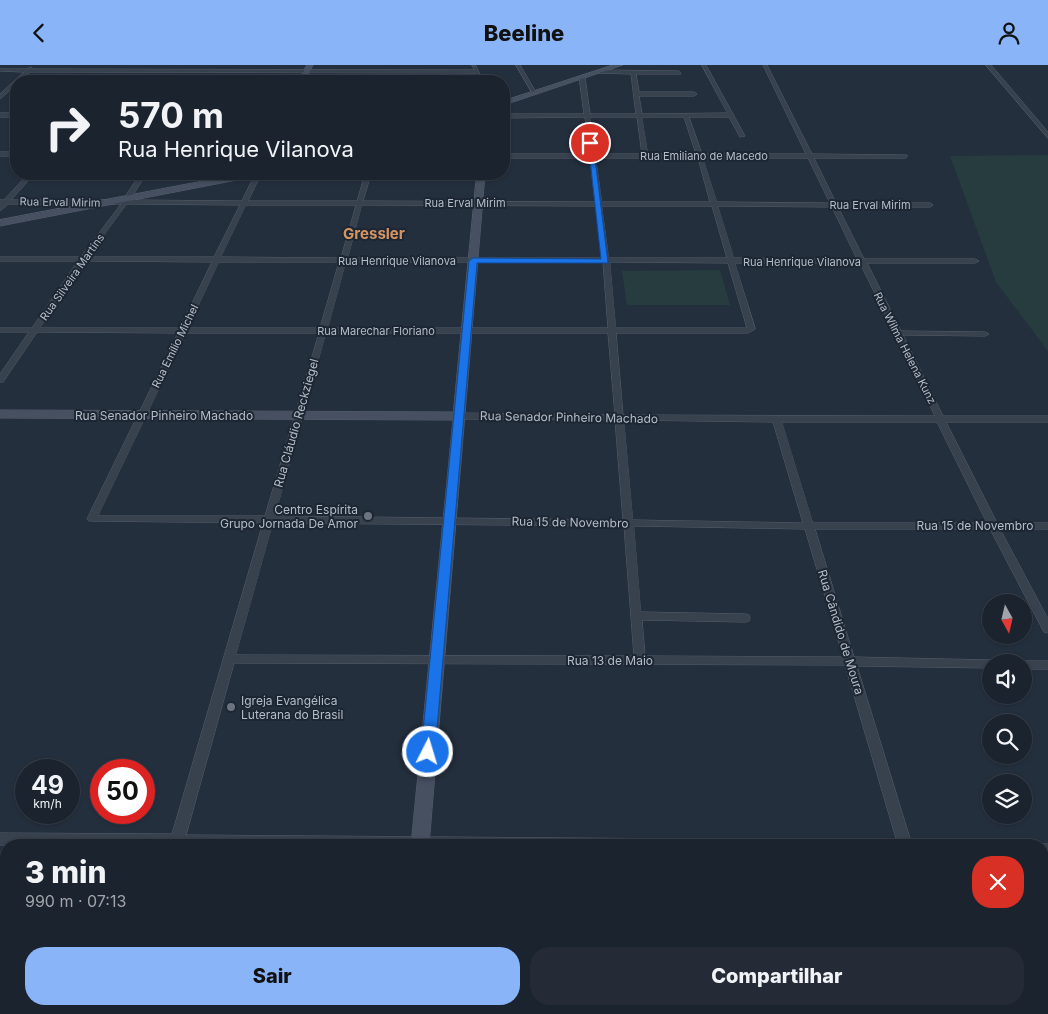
<!DOCTYPE html>
<html lang="pt">
<meta charset="utf-8">
<style>
body{margin:0;font-family:Inter,sans-serif;background:#242b36;color:#f1f3f6;height:100vh;display:flex;flex-direction:column;font-size:19px;white-space:nowrap}
*{box-sizing:border-box;margin:0}
p{font-size:16px;color:#a0a4aa}
.icon{flex:none;width:28px;height:28px;fill:none;stroke:currentColor;stroke-width:2;stroke-linecap:round;stroke-linejoin:round}
.map{position:relative;flex:1;overflow:hidden}
.drawer{position:absolute;left:0px;top:774px;width:1049px;height:176px;display:flex;flex-direction:column;background:#1b232e;border-radius:20px 20px 0 0;box-shadow:0 1px 4px #0004,0 0 0 1px #39404a}
.drawer>*{flex:none}
.hud{position:absolute;left:10px;top:10px;width:500px;height:105px;border-radius:20px;box-shadow:0 1px 4px #0004,0 0 0 1px #39404a;background:#1b232e;color:#f1f3f6;overflow:hidden}
.needle{width:32px;rotate:172deg}
.tools{position:absolute;left:982px;top:529px;display:grid;gap:10px}
.tools a{display:grid;place-items:center;width:50px;height:50px;border-radius:50%;background:#1b232e;box-shadow:0 1px 4px #0004,0 0 0 1px #39404a;font-size:25px}
.speed{position:absolute;left:15px;top:694px;display:flex;gap:10px;font-size:25px;font-weight:700;text-align:center}
.speed>*{display:grid;place-content:center;width:65px;height:65px;border-radius:50%;background:#1b232e;box-shadow:0 1px 4px #0004,0 0 0 1px #39404a;line-height:1}
.speed small{font-size:12px;font-weight:400}
.speed .limit{border:8px solid #d22;background:#fff;color:#111}
.pin{position:absolute;display:grid;place-items:center;width:42px;height:42px;color:#fff;margin:-21px;border:2px solid #fff;border-radius:50%;box-shadow:0 1px 5px #0007}
.me{position:absolute;width:55px;margin:-28px;rotate:5deg;stroke-linejoin:round;filter:drop-shadow(0 0 4px #0008)}
.turn{display:flex;align-items:center;gap:18px;height:105px;padding:0 25px;font-size:22px}
.turn .icon{width:65px;height:65px;stroke-width:2.5}
.turn b{display:block;font-size:35px;line-height:42px}
.round{display:grid;place-items:center;flex:none;width:52px;height:52px;border-radius:20px;background:#242b36}
.headline{display:flex;align-items:center;justify-content:space-between;height:85px;padding:0 25px}
h1{font-size:30px;font-weight:800;line-height:38px}
.primary-button{display:flex;gap:10px;margin-top:auto;padding:10px 25px}
.primary-button a{flex:1;height:58px;border-radius:20px;background:#8ab4f8;color:#111;font-size:20px;font-weight:800;line-height:58px;text-align:center}
.primary-button a+a{background:#242b36;color:#f1f3f6}
header{display:flex;justify-content:space-between;align-items:center;height:65px;padding:0 25px;background:#8ab4f8;color:#111;font-size:22px;font-weight:800}
.map>svg:first-child{display:block}
.green{fill:#263c3f}
.lines{fill:none;stroke-linecap:round;stroke-linejoin:round}
.street-casing{stroke:#565f6c;stroke-width:1}
.secondary-casing{stroke:#565f6c;stroke-width:1}
.street{fill:#38414e;fill-rule:evenodd}
.secondary{fill:#465061;fill-rule:evenodd}
.route{fill:#1a73e8;stroke:#114b97}
.worship-dot{fill:#6b7280;stroke:#1d2633;stroke-width:2}
.labels{text-anchor:middle;dominant-baseline:central;stroke-width:4;stroke-linejoin:round;paint-order:stroke}
.far-street-label{font-size:11px;fill:#b4bcc9;stroke:#1d2633}
.street-label{font-size:12px;fill:#b4bcc9;stroke:#1d2633}
.poi-label{font-size:12px;fill:#b4bcc9;stroke:#1d2633;text-anchor:end}
.far-district-label{font-size:15px;font-weight:bold;fill:#d59563;stroke:#1d2633}
</style>
<header><svg class="icon" aria-label="back" viewBox="0 0 24 24"><path d="M15 5l-7 7 7 7"/></svg>Beeline<svg class="icon" aria-label="person" viewBox="0 0 24 24"><circle cx="12" cy="8" r="4"/><path d="M4 21q1-7 8-7t8 7"/></svg></header>
<div class="map">
<svg width="1048" height="949" viewBox="0 0 1048 949">
<rect width="100%" height="100%" fill="#242f3e"/>
<g class="green">
<polygon points="1048,90 1048,286 996,217 950,91"/>
<polygon points="720,205 730,240 627,240 622,206"/>
</g>
<g class="lines">
<defs>
<g id="street">
<polygon points="472,0 476,1 483,16 479,16 475,8 30,7 20,16 16,16 16,20 0,34 0,29 24,7 0,6 0,4 27,4 31,2 33,4 474,5"/>
<polygon points="516,0 520,0 537,29 533,29"/>
<path d="M702 0H706L745 71 740 72 729 52H689L702 89H806L763 0H767L812 89 907 90V92L905 93H814L836 138H930L933 140 930 142H838L864 194H975L979 196 975 198H867L901 266 985 267 989 269 985 271 903 270 943 351H1048V357H946L997 458H1048V464H1000L1048 554V568L1044 567 990 464H815L854 592 991 595 996 598H991V603L857 601 912 780H898L845 600 234 598 186 770 698 774 703 776 705 780H0V768L172 769 263 458 89 456 87 454 178 268 37 267 3 317H0V309L29 267H0V263H32L78 196H0V192H81L121 139H8L0 146V135H4L28 109H34L11 135H123L140 109H146L130 135 242 136 255 109H261L248 136H357L365 109H371L363 136 595 137 590 93H504V89H589L585 52 504 53V49H584L579 12 582 10 585 12 590 49H636L631 9 598 8 600 5 679 6 681 9H636L639 27H694L697 29 694 31H639L642 49 727 48ZM590 52H637L642 89H595ZM642 52H684L696 89H648ZM596 93H698L710 137H602ZM703 93H808L830 138 717 137ZM127 139 240 140 214 192H88ZM246 140H356L341 193 221 192ZM362 140 596 141 602 193H348ZM602 141H712L727 193H609ZM718 141 832 142 857 194 734 193ZM85 196 212 197 180 263H40ZM219 197H339L320 263H188ZM346 197H603L608 263H328ZM610 197 728 198 747 263H616ZM735 198H860L935 351 623 350 616 268H748L755 264ZM186 268H319L265 451H98ZM326 268H608L615 350 459 348 455 351 459 354 615 355 623 455 275 451ZM624 355 773 357 803 458 633 455ZM782 357H937L987 458H813ZM273 458 624 461 634 591 236 590ZM634 461 805 464 843 592 645 591 642 555 745 557 749 556 750 553 749 550 745 549 641 547Z"/>
<polygon points="986,0 991,0 1048,67 1048,73"/>
<rect x="0" y="48" width="16" height="4"/>
<rect x="0" y="87" width="16" height="4"/>
<polygon points="1024,596 1048,596 1048,604 1024,604 1024,598 1020,598"/>
<polygon points="1042,779 1048,779 1048,791 1042,791 1042,780 1039,780"/>
<rect x="1042" y="838" width="6" height="14"/>
<polygon points="123,944 138,944 136,949 120,949"/>
<polygon points="832,944 847,944 849,949 833,949"/>
<polygon points="938,944 953,944 955,949 939,949"/>
</g>
<g id="secondary">
<polygon points="307,0 313,0 305,16 299,16"/>
<polygon points="613,0 623,0 504,40 504,36"/>
<polygon points="240,109 256,109 252,112 0,161 0,155"/>
<polygon points="477,109 485,109 429,780 411,780 453,355 0,353 0,345 453,347"/>
<rect x="395" y="944" width="20" height="5"/>
</g>
</defs>
<use href="#street" class="street-casing"/>
<use href="#secondary" class="secondary-casing"/>
<use href="#street" class="street"/>
<use href="#secondary" class="secondary"/>
</g>
<polygon class="route" points="588,76 593,78 608,198 477,198 435,687 433,691 428,693 423,691 421,687 469,196 473,193 601,194"/>
<g class="worship-dot">
<circle cx="368" cy="451" r="5"/>
<circle cx="231" cy="642" r="5"/>
</g>
<g class="labels">
<g class="far-street-label">
<text x="704" y="91">Rua Emiliano de Macedo</text>
<text transform="translate(60 137) rotate(1)">Rua Erval Mirim</text>
<text x="465" y="138">Rua Erval Mirim</text>
<text x="870" y="140">Rua Erval Mirim</text>
<text x="397" y="196">Rua Henrique Vilanova</text>
<text x="802" y="197">Rua Henrique Vilanova</text>
<text transform="translate(72 212) rotate(-55)">Rua Silveira Martins</text>
<text x="376" y="266">Rua Marechar Floriano</text>
<text transform="translate(175 281) rotate(-64)">Rua Emílio Michel</text>
<text transform="translate(905 283) rotate(63)">Rua Wilma Helena Kunz</text>
</g>
<g class="street-label">
<text x="164" y="350">Rua Senador Pinheiro Machado</text>
<text transform="translate(569 352) rotate(1)">Rua Senador Pinheiro Machado</text>
<text transform="translate(296 358) rotate(-74)">Rua Cláudio Reckziegel</text>
<text transform="translate(570 457) rotate(1)">Rua 15 de Novembro</text>
<text x="975" y="460">Rua 15 de Novembro</text>
<text transform="translate(841 567) rotate(73)">Rua Cândido de Moura</text>
<text x="610" y="595">Rua 13 de Maio</text>
</g>
<g class="poi-label">
<text x="358" y="444">Centro Espírita<tspan x="358" dy="14">Grupo Jornada De Amor</tspan></text>
<text x="241" y="635" text-anchor="start">Igreja Evangélica<tspan x="241" dy="14">Luterana do Brasil</tspan></text>
</g>
<g class="far-district-label">
<text x="374" y="168">Gressler</text>
</g>
</g>
</svg>
<div class="tools">
<a><svg class="needle" viewBox="-14 -14 28 28"><path d="M0-13l5 13h-10z" fill="#e53935"/><path d="M0 13l5-13h-10z" fill="#a0a4aa"/></svg></a>
<a><svg class="icon" aria-label="sound" viewBox="0 0 24 24"><path d="M4 9h4l5-4v14l-5-4H4zM17 9q2 3 0 6"/></svg></a>
<a><svg class="icon" aria-label="search" viewBox="0 0 24 24"><circle cx="10" cy="10" r="6"/><path d="M15 15l6 6"/></svg></a>
<a><svg class="icon" aria-label="layers" viewBox="0 0 24 24"><path d="M12 4l9 5-9 5-9-5zM3 14l9 5 9-5"/></svg></a>
</div>
<div class="speed"><div>49<small>km/h</small></div><div class="limit">50</div></div>
<div class="pin" style="left:590px;top:78px;background:#d93025"><svg class="icon" aria-label="arrive" viewBox="0 0 24 24"><path d="M6 21V4h12l-3 4 3 4H6"/></svg></div>
<svg class="me" style="left:428px;top:687px" viewBox="-20 -20 40 40"><circle r="17" fill="#1a73e8" stroke="#fff" stroke-width="3"/><path d="M0-11L8 9 0 5-8 9z" fill="#fff"/></svg>
<div class="hud">
<div class="turn"><svg class="icon" aria-label="right" viewBox="0 0 24 24"><path d="M7 20v-9h11M14 6l5 5-5 5"/></svg><div><b>570 m</b>Rua Henrique Vilanova</div></div>
</div>
<section class="drawer">
<div class="headline"><div><h1>3 min</h1><p>990 m · 07:13</p></div><a class="round" style="background:#d93025;color:#fff"><svg class="icon" aria-label="close" viewBox="0 0 24 24"><path d="M6 6l12 12M18 6L6 18"/></svg></a></div>
<div class="primary-button"><a>Sair</a><a>Compartilhar</a></div>
</section>
</div>
